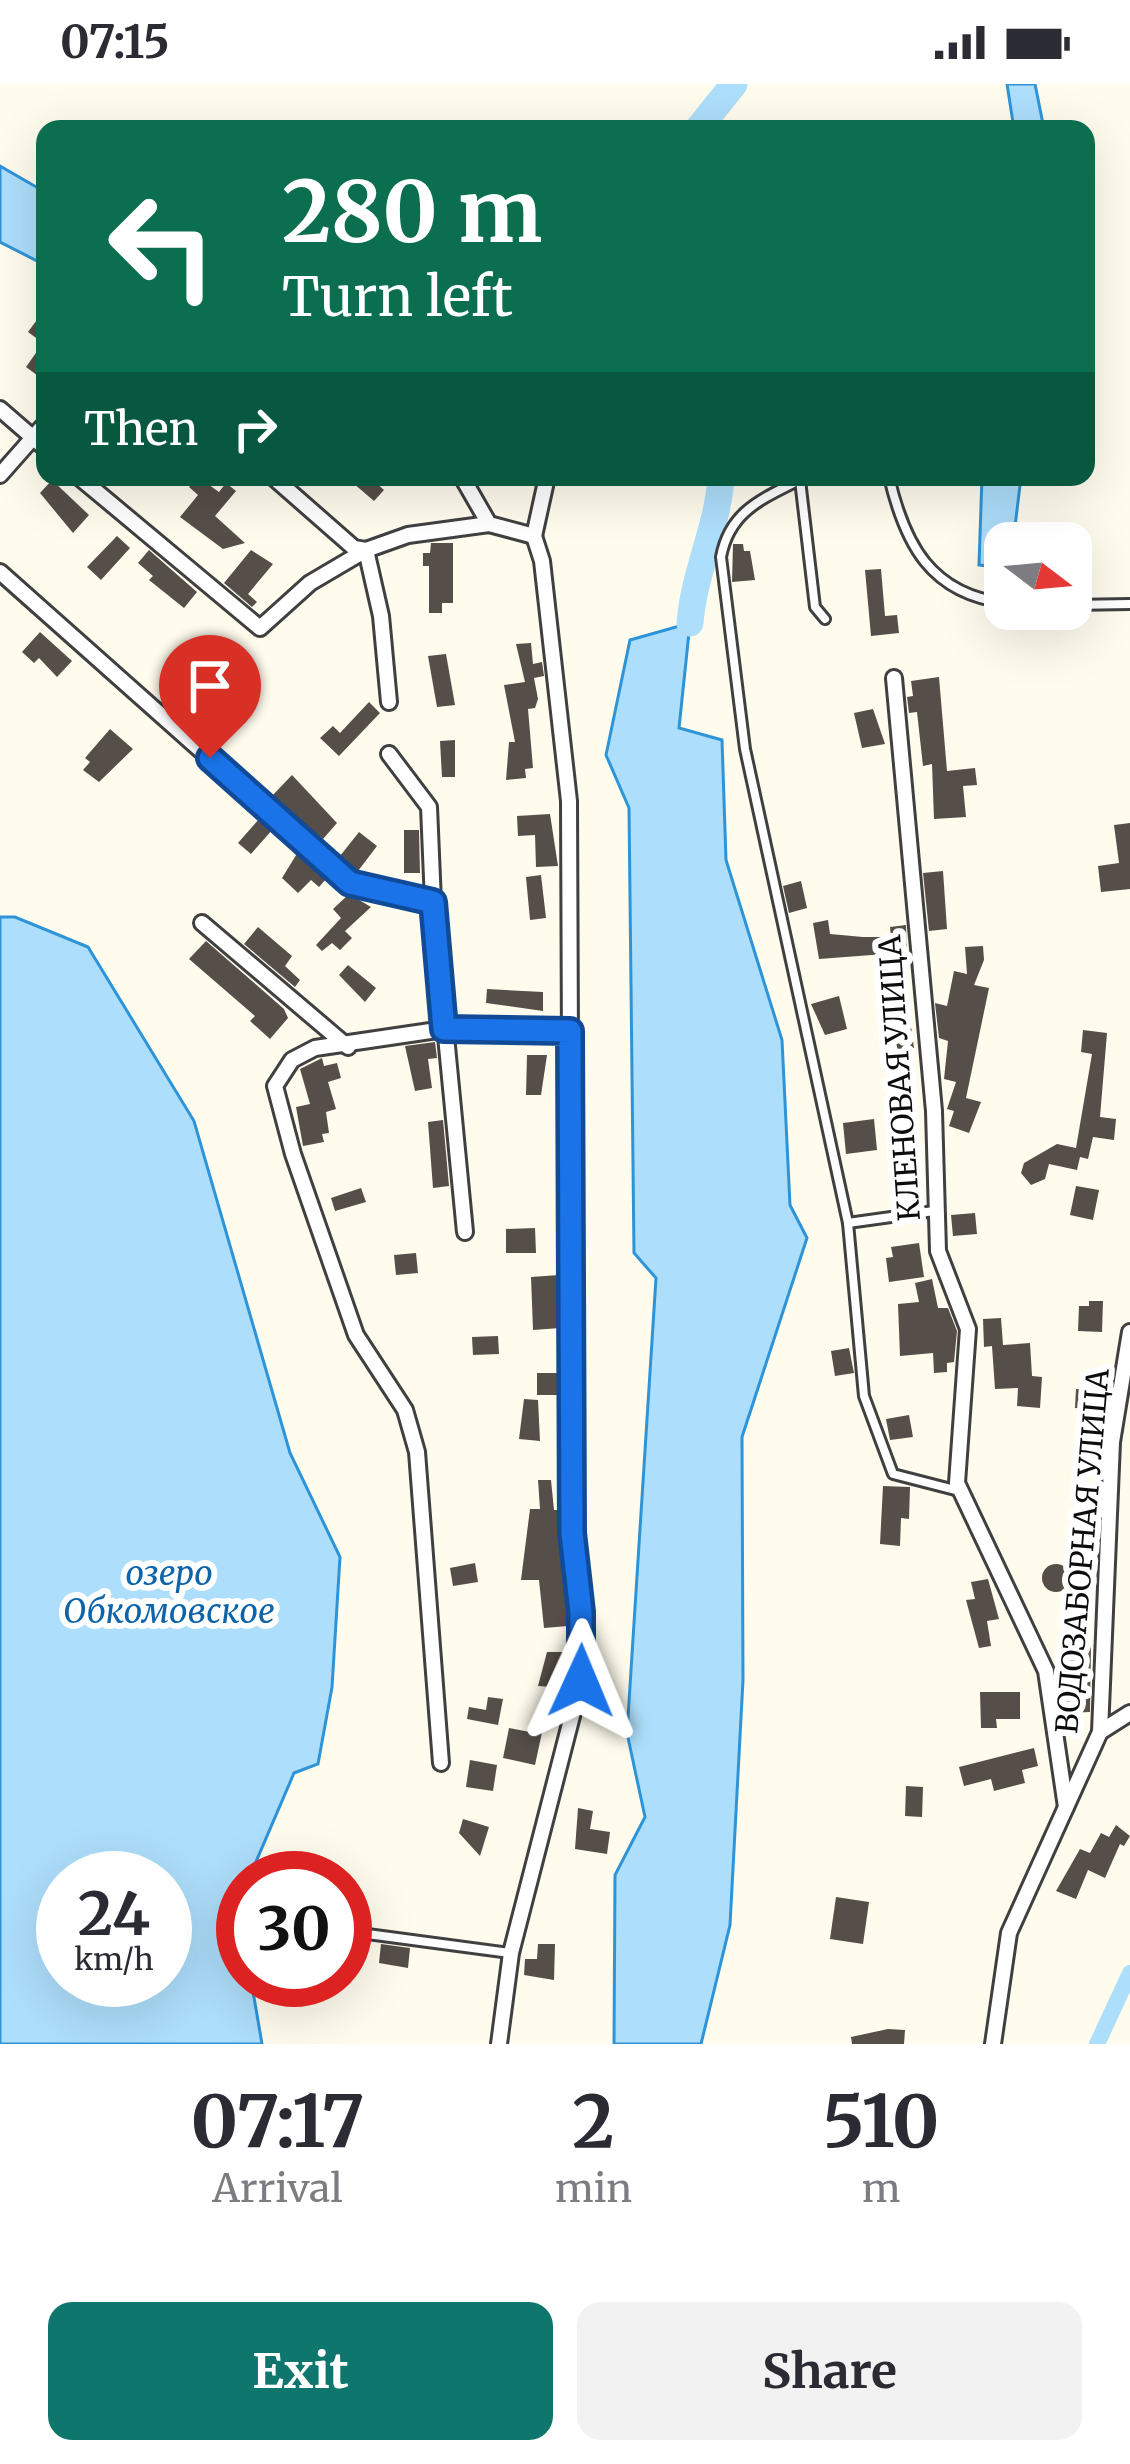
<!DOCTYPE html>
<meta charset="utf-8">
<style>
body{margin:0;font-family:Merriweather,serif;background:#f2f2f3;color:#2b2b33;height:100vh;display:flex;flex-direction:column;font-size:45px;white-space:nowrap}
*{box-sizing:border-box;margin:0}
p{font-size:39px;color:#7c7c81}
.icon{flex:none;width:66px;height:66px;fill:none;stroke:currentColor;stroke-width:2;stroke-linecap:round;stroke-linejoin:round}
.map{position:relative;height:1960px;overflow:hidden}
.details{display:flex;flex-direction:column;background:#fff;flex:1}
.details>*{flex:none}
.top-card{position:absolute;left:36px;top:36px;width:1059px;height:366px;border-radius:24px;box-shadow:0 12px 48px #0002;background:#0b6e4f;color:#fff;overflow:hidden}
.needle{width:78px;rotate:106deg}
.tools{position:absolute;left:984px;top:438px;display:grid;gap:24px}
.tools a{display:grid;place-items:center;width:108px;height:108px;border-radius:24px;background:#fff;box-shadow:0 12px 48px #0002;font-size:60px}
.speed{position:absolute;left:36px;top:1767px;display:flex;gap:24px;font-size:60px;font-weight:700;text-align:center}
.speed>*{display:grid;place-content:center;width:156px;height:156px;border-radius:50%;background:#fff;box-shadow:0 12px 48px #0002;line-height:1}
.speed small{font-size:30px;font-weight:400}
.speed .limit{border:18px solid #d22;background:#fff;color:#111}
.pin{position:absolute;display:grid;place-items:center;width:102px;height:102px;color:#fff;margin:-123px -51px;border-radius:50% 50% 50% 0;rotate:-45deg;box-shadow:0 0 12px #0007}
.pin .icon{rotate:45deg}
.me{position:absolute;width:132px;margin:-66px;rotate:1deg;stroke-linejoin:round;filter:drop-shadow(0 0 9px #0008)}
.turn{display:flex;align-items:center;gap:42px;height:252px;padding:0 48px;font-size:54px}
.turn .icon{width:156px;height:156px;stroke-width:2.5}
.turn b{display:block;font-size:84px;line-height:102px}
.then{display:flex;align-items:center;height:114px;padding:0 48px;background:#0003;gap:24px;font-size:45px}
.eta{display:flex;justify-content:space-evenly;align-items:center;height:204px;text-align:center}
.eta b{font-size:72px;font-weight:700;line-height:84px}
.primary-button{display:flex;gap:24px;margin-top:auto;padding:24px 48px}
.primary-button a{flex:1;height:138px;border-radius:24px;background:#0f766e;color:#fff;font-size:48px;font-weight:700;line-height:138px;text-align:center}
.primary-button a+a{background:#f2f2f3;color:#2b2b33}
.status{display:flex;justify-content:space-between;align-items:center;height:84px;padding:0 60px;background:#fff;direction:ltr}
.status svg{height:33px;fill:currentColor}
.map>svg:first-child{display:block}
.water{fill:#addefb;stroke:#2e94d8;stroke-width:3;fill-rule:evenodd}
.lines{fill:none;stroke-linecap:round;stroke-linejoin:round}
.canal{stroke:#addefb;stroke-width:16}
.river{stroke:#addefb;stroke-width:27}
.building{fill:#564e48}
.service-casing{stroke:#404040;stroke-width:14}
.minor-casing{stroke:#404040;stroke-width:20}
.service{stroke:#fff;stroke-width:8}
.minor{stroke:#fff;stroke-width:14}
.route-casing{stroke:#114b97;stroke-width:30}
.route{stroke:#1a73e8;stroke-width:21}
.labels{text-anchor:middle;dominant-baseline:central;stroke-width:12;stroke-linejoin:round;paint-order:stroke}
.street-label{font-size:30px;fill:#0d0d0d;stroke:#fff}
.water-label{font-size:33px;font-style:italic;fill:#0d64a8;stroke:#fff}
</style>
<div class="status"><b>07:15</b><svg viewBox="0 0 49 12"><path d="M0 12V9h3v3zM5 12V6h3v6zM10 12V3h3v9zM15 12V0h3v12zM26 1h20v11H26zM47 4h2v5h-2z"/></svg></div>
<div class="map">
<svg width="1130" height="1960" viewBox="0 0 1130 1960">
<rect width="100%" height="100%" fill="#fffbed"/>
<g class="water">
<polygon points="1007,0 1035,0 1044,45 1014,45"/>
<polygon points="0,82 45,108 45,181 0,158"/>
<polygon points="982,393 1021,393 1013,459 1005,459 1002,484 979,481"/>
<polygon points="690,539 679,644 722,656 726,776 782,956 790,1121 807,1154 742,1353 743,1596 730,1841 701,1960 614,1960 615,1791 645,1733 627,1649 656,1194 634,1169 629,724 606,671 630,556"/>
<path d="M0 833H15L88 863 194 1037 290 1369 340 1473 332 1603 318 1680 294 1689 249 1794H243L238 1820 243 1896H251L262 1960H0ZM165 1794V1896H63V1794Z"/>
</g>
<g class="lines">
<polyline class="canal" points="1097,1960 1130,1889"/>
<g class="river">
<polyline points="698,45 734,0"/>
<path d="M690 539C694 488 718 443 721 393"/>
</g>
</g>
<g class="building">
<polygon points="45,225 45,297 26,283 43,259 28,248"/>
<polygon points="198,393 219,408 226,399 236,407 215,432 245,459 223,465 180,433 198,411 189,403"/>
<polygon points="346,393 380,393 375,398 384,406 374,417"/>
<polygon points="52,396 89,431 73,449 40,409"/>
<polygon points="117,452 130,464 101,496 87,483"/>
<polygon points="431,459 453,459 453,519 442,519 442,529 429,529 429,482 423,482 423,469 430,469"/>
<polygon points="733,460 743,460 744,467 750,467 755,496 732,498"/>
<polygon points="149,466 197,508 184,524 149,496 153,492 138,479"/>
<polygon points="251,466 273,480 248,510 257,518 252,523 224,499"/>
<polygon points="881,485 885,532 897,531 899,549 871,552 865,486"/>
<polygon points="40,548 72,577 57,593 39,574 34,579 22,568"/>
<polygon points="531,559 533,580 542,578 544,592 534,594 538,615 535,624 528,625 533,684 525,685 526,694 506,696 509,658 515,658 504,601 525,598 516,560"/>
<polygon points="446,570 455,621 437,623 428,572"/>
<polygon points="191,591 207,607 190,624 174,608"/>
<polygon points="939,593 947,687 975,684 977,701 963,702 966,733 934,735 932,680 923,682 917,628 909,629 907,613 913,612 911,597"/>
<polygon points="369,618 380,629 339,672 320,654 333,642 340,649"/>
<polygon points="873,625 885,660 862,664 854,629"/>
<polygon points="110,645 133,665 99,698 83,686 90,678 85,674"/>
<polygon points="455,656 455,693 442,693 440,657"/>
<polygon points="292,691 337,739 323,755 271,713"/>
<polygon points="550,730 558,782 536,783 535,751 518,752 517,732"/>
<polygon points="260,734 273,745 251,770 238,759"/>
<polygon points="1130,739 1130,805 1101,808 1098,782 1119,779 1114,741"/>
<polygon points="404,746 419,746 420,789 404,789"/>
<polygon points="359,748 377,762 358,787 340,772"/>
<polygon points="298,768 327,794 319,803 311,796 298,809 282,794"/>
<polygon points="943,787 947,845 929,847 923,789"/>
<polygon points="541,791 546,834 530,836 526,793"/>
<polygon points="801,797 807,824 789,829 783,802"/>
<polygon points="349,810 371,823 345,847 352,854 340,866 332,859 322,867 316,861 341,834 333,825"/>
<polygon points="828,836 830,850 863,853 891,853 890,843 906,841 907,883 885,883 885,870 819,875 813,839"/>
<polygon points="258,843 292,872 285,882 300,896 295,903 244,860"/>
<polygon points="206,857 284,925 288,934 270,955 250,937 255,932 189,875"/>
<polygon points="983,862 984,876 974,901 989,904 966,1014 981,1018 969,1049 949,1042 954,1027 947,1025 956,998 944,995 948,957 939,954 935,919 947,922 954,887 967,890 965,863"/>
<polygon points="348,881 376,904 365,918 339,891"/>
<polygon points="487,905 543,908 543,927 486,919"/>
<polygon points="839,912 847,945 825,951 811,920"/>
<polygon points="909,928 914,964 898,966 887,930"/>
<polygon points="1083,946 1107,949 1100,1033 1116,1035 1114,1056 1093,1053 1088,1075 1080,1073 1077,1086 1049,1080 1045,1095 1031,1101 1021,1089 1024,1079 1057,1060 1076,1064 1092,970 1081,968"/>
<polygon points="435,958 437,974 428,975 432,1004 415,1007 405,962"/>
<polygon points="527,971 547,971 541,1011 526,1011"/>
<polygon points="322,974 324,982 337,979 341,994 328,998 336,1025 326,1028 329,1049 322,1050 324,1058 303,1062 296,1023 310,1020 300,985"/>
<polygon points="874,1035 877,1066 846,1070 843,1039"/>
<polygon points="443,1036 449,1102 433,1104 428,1038"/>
<polygon points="1076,1102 1099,1106 1093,1136 1070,1131"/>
<polygon points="361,1104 366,1118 335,1127 331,1114"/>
<polygon points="975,1129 977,1150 953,1152 951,1131"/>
<polygon points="535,1144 536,1169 506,1169 506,1145"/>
<polygon points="919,1159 924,1193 889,1198 886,1174 893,1173 891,1163"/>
<polygon points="416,1169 418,1189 396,1191 394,1171"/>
<polygon points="559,1191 560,1244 533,1246 531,1193"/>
<polygon points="932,1195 938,1224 948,1224 957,1247 954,1278 947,1279 947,1288 934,1289 933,1269 900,1272 898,1220 919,1218 915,1199"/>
<polygon points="1089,1217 1103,1217 1102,1248 1078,1247 1079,1222 1089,1222"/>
<polygon points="1001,1234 1003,1261 1030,1259 1032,1292 1042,1293 1040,1324 1017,1322 1018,1304 995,1305 992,1262 984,1263 983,1235"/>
<polygon points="498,1252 499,1270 473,1271 472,1253"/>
<polygon points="849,1264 854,1289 835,1292 831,1267"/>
<rect x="537" y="1289" width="23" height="22"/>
<polygon points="1076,1305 1105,1307 1104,1326 1075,1324"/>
<polygon points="524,1315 538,1316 540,1357 519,1355"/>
<polygon points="909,1331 913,1353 890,1356 886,1335"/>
<polygon points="538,1396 551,1396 554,1426 561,1426 568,1542 544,1544 539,1496 521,1496 530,1425 540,1425"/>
<polygon points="883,1402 910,1403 909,1435 901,1434 900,1462 880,1460"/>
<polygon points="475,1479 478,1498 453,1502 450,1484"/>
<circle cx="1056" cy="1494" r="14"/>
<polygon points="988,1495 999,1535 987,1537 991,1562 979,1564 966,1516 975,1515 971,1498"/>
<polygon points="1058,1558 1091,1558 1090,1628 1064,1629"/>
<polygon points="547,1568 563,1568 568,1604 538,1602"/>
<polygon points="980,1608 1020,1608 1020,1635 996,1635 997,1644 981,1644"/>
<polygon points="488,1613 503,1615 498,1641 467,1635 469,1623 486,1626"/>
<polygon points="532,1637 544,1639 535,1681 503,1674 509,1644 530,1648"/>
<polygon points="1034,1664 1038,1682 1022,1686 1025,1699 994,1707 991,1695 964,1702 959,1683"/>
<polygon points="470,1676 497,1681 493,1707 466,1703"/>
<polygon points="906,1702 923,1703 922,1733 905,1732"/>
<polygon points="578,1724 593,1727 590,1745 610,1748 607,1770 575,1765"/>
<polygon points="463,1735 489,1743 480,1772 459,1749"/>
<polygon points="1116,1741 1130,1752 1124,1762 1120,1760 1105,1794 1088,1786 1076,1815 1056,1807 1080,1765 1090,1769 1101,1749 1109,1753"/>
<polygon points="836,1813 869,1818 863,1860 830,1855"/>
<polygon points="381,1860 410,1864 408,1884 379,1879"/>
<polygon points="538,1860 555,1860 554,1896 524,1891 525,1875 537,1875"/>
<polygon points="888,1945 905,1946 904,1960 852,1960 851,1953"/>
</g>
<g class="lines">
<defs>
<g id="service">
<path d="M805 393C765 414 730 425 721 473L745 665 848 1139 864 1312 893 1390 959 1407"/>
<path d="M889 393C905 461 931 510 1005 519"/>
<polyline points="800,396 815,523 825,535"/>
<polyline points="1071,521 1130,520"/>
<polyline points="848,1139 934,1127"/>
<polyline points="345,1847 510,1869"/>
</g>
<g id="minor">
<polyline points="0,325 45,364"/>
<polyline points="0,391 45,340"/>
<polyline points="79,393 260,544 310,499 366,466 408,451 489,440 534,452"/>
<polyline points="273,393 354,464 366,466 381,532 389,618"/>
<polyline points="462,393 489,440"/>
<polyline points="534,452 547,393"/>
<polyline points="0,488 350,799 433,818"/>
<polyline points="894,594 934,1027 938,1167 968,1245 957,1399 1046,1587 1066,1723"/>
<polyline points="389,670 429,723 433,818 465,1148"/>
<polyline points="202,839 348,963"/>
<polyline points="1100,1648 1130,1629"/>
<polyline points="441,1679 417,1368 405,1326 356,1251 293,1070 275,1002 292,976 315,964 444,945 570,947"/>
<polyline points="499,1960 511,1869 581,1597 581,1529 572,1449 569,717 542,477 534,452"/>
<polyline points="993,1960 1009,1849 1100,1648 1112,1358 1130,1248"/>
</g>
</defs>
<use href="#service" class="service-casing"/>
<use href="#minor" class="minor-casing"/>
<use href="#service" class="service"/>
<use href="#minor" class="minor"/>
</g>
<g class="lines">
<defs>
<polyline id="route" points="210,674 350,799 433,818 444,945 570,947 572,1449 581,1528 581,1597"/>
</defs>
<use href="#route" class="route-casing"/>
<use href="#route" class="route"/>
</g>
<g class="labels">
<g class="street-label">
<text transform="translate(899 994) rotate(-94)">КЛЕНОВАЯ УЛИЦА</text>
<text transform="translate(1082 1467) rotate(-85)">ВОДОЗАБОРНАЯ УЛИЦА</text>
</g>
<g class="water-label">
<text x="169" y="1489">озеро<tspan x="169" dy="38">Обкомовское</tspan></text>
</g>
</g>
</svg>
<div class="tools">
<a><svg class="needle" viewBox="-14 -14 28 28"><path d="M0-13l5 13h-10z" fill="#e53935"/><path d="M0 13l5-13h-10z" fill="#7c7c81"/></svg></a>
</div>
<div class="speed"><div>24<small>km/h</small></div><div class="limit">30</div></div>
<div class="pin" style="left:210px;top:674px;background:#d93025"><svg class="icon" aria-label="arrive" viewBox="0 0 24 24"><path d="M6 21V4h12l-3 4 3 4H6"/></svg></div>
<svg class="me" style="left:581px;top:1597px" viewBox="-20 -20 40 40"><path d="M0-17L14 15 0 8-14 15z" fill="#1a73e8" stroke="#fff" stroke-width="4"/></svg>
<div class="top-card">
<div class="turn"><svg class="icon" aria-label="left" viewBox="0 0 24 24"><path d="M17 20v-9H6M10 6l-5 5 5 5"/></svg><div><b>280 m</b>Turn left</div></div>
<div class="then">Then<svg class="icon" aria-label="right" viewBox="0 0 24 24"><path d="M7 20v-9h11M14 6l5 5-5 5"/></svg></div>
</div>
</div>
<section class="details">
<div class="eta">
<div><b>07:17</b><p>Arrival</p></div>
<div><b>2</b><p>min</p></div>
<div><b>510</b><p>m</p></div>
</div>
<div class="primary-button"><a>Exit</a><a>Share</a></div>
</section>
